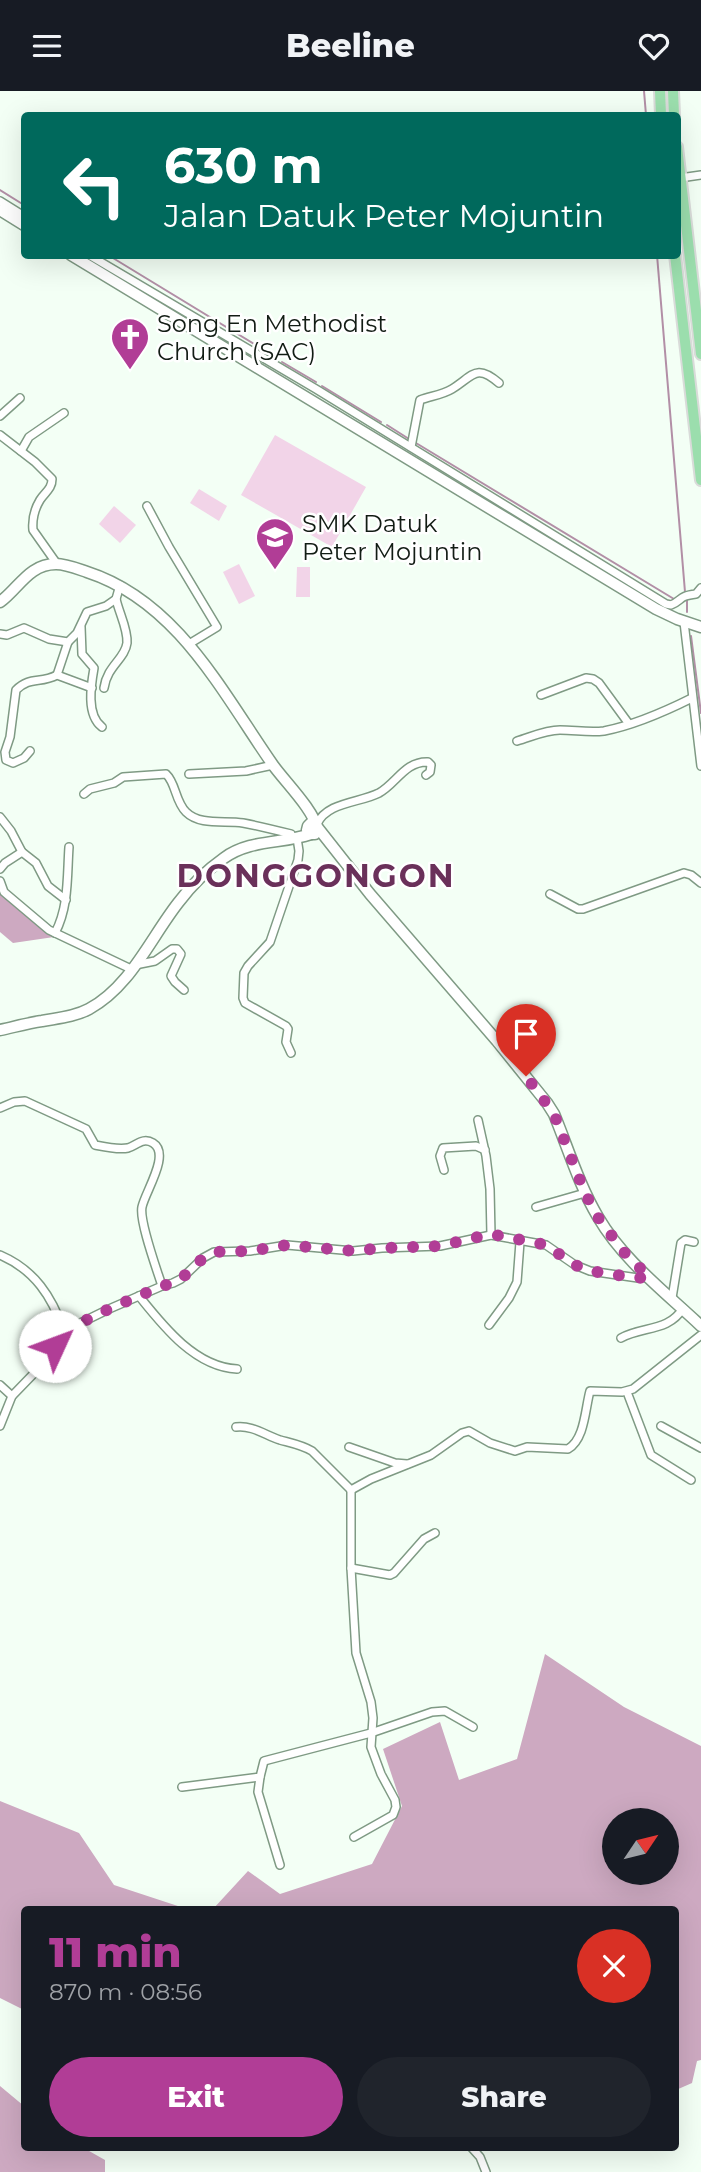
<!DOCTYPE html>
<meta charset="utf-8">
<style>
body{margin:0;font-family:Montserrat,sans-serif;background:#20242c;color:#f1f3f6;height:100vh;display:flex;flex-direction:column;font-size:26px;white-space:nowrap}
*{box-sizing:border-box;margin:0}
p{font-size:23px;color:#9ea1a6}
.icon{flex:none;width:38px;height:38px;fill:none;stroke:currentColor;stroke-width:2;stroke-linecap:round;stroke-linejoin:round}
.map{position:relative;flex:1;overflow:hidden}
.details{position:absolute;left:21px;top:1815px;width:658px;height:245px;display:flex;flex-direction:column;background:#171b24;border-radius:7px;box-shadow:0 7px 28px #0002}
.details>*{flex:none}
.top-card{position:absolute;left:21px;top:21px;width:660px;height:147px;border-radius:7px;box-shadow:0 7px 28px #0002;background:#00695c;color:#fff;overflow:hidden}
.needle{width:46px;rotate:55deg}
.buttons{position:absolute;left:602px;top:1717px;display:grid;gap:14px}
.buttons a{display:grid;place-items:center;width:77px;height:77px;border-radius:50%;background:#171b24;box-shadow:0 7px 28px #0002;font-size:35px}
.pin{position:absolute;display:grid;place-items:center;width:60px;height:60px;color:#fff;margin:-72px -30px;border-radius:50% 50% 50% 0;rotate:-45deg;box-shadow:0 0 7px #0007}
.pin .icon{rotate:45deg}
.me{position:absolute;width:77px;margin:-38px;rotate:47deg;stroke-linejoin:round;filter:drop-shadow(0 0 5px #0008)}
.turn{display:flex;align-items:center;gap:24px;height:147px;padding:0 28px;font-size:32px}
.turn .icon{width:91px;height:91px;stroke-width:2.5}
.turn b{display:block;font-size:49px;line-height:60px}
.round{display:grid;place-items:center;flex:none;width:74px;height:74px;border-radius:37px;background:#20242c}
.headline{display:flex;align-items:center;justify-content:space-between;height:119px;padding:0 28px}
h1{font-size:42px;font-weight:800;line-height:52px;color:#b13d96}
.primary-button{display:flex;gap:14px;margin-top:auto;padding:14px 28px}
.primary-button a{flex:1;height:80px;border-radius:42px;background:#b13d96;color:#fff;font-size:28px;font-weight:800;line-height:80px;text-align:center}
.primary-button a+a{background:#20242c;color:#f1f3f6}
header{display:flex;justify-content:space-between;align-items:center;height:91px;padding:0 28px;background:#171b24;font-size:32px;font-weight:800}
.map>svg:first-child{display:block}
.green{fill:#f2d4e8}
.forest{fill:#cda9c1;fill-rule:evenodd}
.lines{fill:none;stroke-linecap:round;stroke-linejoin:round}
.stream{stroke:#b28fa6;stroke-width:2}
.street-casing{stroke:#7f9a84;stroke-width:10}
.secondary-casing{stroke:#7f9a84;stroke-width:13}
.primary-casing{stroke:#d9dbd9;stroke-width:14}
.street{stroke:#fff;stroke-width:7}
.secondary{stroke:#fff;stroke-width:10}
.primary{stroke:#9bdead;stroke-width:10}
.route{stroke:#b13d96;stroke-width:12;stroke-dasharray:0 21.6}
.labels{text-anchor:middle;dominant-baseline:central;stroke-width:5;stroke-linejoin:round;paint-order:stroke}
.poi-label{font-size:24px;fill:#121c14;stroke:#fff;text-anchor:start}
.district-label{font-size:32px;font-weight:bold;letter-spacing:2px;fill:#6a305a;stroke:#fff}
</style>
<header><svg class="icon" aria-label="menu" viewBox="0 0 24 24"><path d="M4 6h16M4 12h16M4 18h16"/></svg>Beeline<svg class="icon" aria-label="heart" viewBox="0 0 24 24"><path d="M12 20l-8-8c-3-5 5-10 8-4 3-6 11-1 8 4z"/></svg></header>
<div class="map">
<svg width="701" height="2081" viewBox="0 0 701 2081">
<rect width="100%" height="100%" fill="#f3fff5"/>
<g class="green">
<polygon points="275,344 366,396 332,456 241,404"/>
<polygon points="199,398 227,415 219,430 190,412"/>
<polygon points="114,415 136,434 120,452 99,433"/>
<polygon points="239,473 255,505 239,513 223,481"/>
<polygon points="297,476 310,476 310,506 296,506"/>
</g>
<g class="forest">
<polygon points="0,802 54,846 13,852 0,841"/>
<path d="M545 1563 624 1616 701 1655V1969L697 1970 692 1992 676 1999V1818H213L248 1780 280 1803 372 1773 402 1715 383 1658 440 1631 459 1689 517 1668ZM667 1729V1782H614V1729Z"/>
<polygon points="0,1710 79,1742 114,1794 187,1818 24,1818 24,1919 0,1907"/>
<polygon points="0,1995 24,2015 24,2056 82,2056 105,2069 105,2081 0,2081"/>
</g>
<g class="lines">
<g class="stream">
<polyline points="644,0 646,24"/>
<polyline points="0,99 24,114"/>
<polyline points="108,164 277,267"/>
<polyline points="657,164 685,501"/>
<polyline points="282,271 316,291"/>
<polyline points="322,295 381,331"/>
<polyline points="387,334 409,348"/>
<polyline points="416,352 674,508"/>
<polyline points="687,509 687,521"/>
<polyline points="691,545 701,622"/>
</g>
<defs>
<g id="street">
<polyline points="680,87 701,84"/>
<polyline points="0,110 24,125"/>
<path d="M89 164 316 298 666 513 671 514C683 509 678 505 696 503L701 497"/>
<polyline points="0,325 20,307"/>
<path d="M0 344 35 371 52 388C52 398 45 401 40 409 34 419 32 429 33 439L57 473"/>
<path d="M411 356 420 309C431 305 442 304 452 298 473 285 476 272 499 292"/>
<polyline points="21,360 29,346 64,322"/>
<polyline points="147,415 169,456 217,536 189,553"/>
<polyline points="684,531 701,675"/>
<path d="M81 536 82 563 94 577C91 594 86 624 102 636"/>
<polyline points="0,543 7,544 24,537 49,548 68,551 77,542 87,521 106,515 116,508 120,494"/>
<polyline points="57,584 68,551"/>
<path d="M104 597C107 575 125 568 127 552 128 538 119 522 116 508"/>
<polyline points="541,604 586,587 593,588 599,592 629,633"/>
<path d="M517 650C531 646 545 639 560 639 575 639 589 642 604 640 635 634 664 621 692 607"/>
<path d="M30 660 24 667 13 672 6 669 5 661 10 646 16 599C30 585 40 593 57 584L92 597"/>
<polyline points="189,683 246,680 273,674"/>
<path d="M84 703 90 698 114 692 123 686 166 683C176 692 175 710 186 721 200 735 225 729 243 732 259 735 275 739 291 743"/>
<polyline points="0,726 11,740 22,761 36,772 48,795 66,809"/>
<path d="M317 733C327 711 359 712 379 702 396 693 405 670 428 671L431 674 430 681 426 684"/>
<polyline points="0,778 5,772 22,761"/>
<polyline points="0,790 4,801 49,839 131,878"/>
<polyline points="550,803 578,818 583,818 684,782 691,784 701,792"/>
<path d="M55 842C69 816 67 785 69 756"/>
<polyline points="135,874 155,870 172,858 177,858 181,863 171,885 175,891 184,899"/>
<polyline points="291,962 286,951 288,938 286,935 245,912 243,907 244,882 248,875 270,851 298,769 299,760 297,747"/>
<path d="M0 1017 14 1011 25 1010 86 1038 95 1054C105 1056 118 1059 128 1057 137 1054 143 1046 153 1052 171 1063 145 1101 142 1116 139 1130 157 1179 162 1195"/>
<polyline points="478,1029 486,1065 490,1098 491,1144"/>
<polyline points="444,1079 440,1065 443,1057 476,1055 485,1059"/>
<polyline points="536,1116 585,1102"/>
<path d="M0 1164C35 1179 52 1206 64 1240"/>
<path d="M139 1205C163 1235 195 1276 237 1278"/>
<polyline points="672,1207 681,1152 685,1149 694,1151"/>
<polyline points="489,1234 509,1207 517,1191 520,1151"/>
<path d="M621 1247C642 1235 669 1241 683 1217"/>
<polyline points="0,1294 12,1305"/>
<polyline points="627,1301 651,1364 691,1389"/>
<polyline points="0,1335 12,1305 43,1273 59,1246 64,1240 109,1218 162,1195 173,1192 181,1188 203,1167 214,1161 250,1160 287,1154 353,1160 382,1157 440,1155 491,1144 546,1154 575,1174 590,1180 638,1187 648,1186"/>
<polyline points="661,1335 701,1357"/>
<path d="M236 1336C252 1334 265 1344 280 1349 291 1352 302 1354 312 1360L351 1399"/>
<polyline points="349,1356 395,1372 407,1373"/>
<path d="M351 1399 371 1388 431 1364 462 1342 469 1340 490 1352 515 1360 527 1356 568 1358C585 1348 585 1318 590 1300L622 1301 633 1298 701 1244"/>
<polyline points="351,1399 351,1477 356,1562 371,1611 373,1627 371,1656 381,1683 395,1709 396,1716 393,1724 354,1746"/>
<polyline points="351,1477 390,1484 394,1482 424,1448 435,1442"/>
<polyline points="260,1686 258,1701 280,1774"/>
<polyline points="182,1696 260,1686 264,1670 371,1642 432,1621 445,1620 473,1636"/>
<polyline points="471,2056 480,2066 486,2081"/>
</g>
<g id="secondary">
<polyline points="0,119 24,134"/>
<polyline points="71,164 656,518 677,528 701,536"/>
<path d="M0 511C19 497 29 473 56 473 66 473 78 478 87 481 177 510 222 601 273 674 286 692 313 718 318 739L315 743H311L307 739 308 735 311 732H315"/>
<path d="M318 737 370 803 497 950 547 1012 554 1023C568 1057 579 1094 598 1126 623 1169 665 1201 701 1235"/>
<path d="M0 939C14 936 28 932 42 930 58 927 74 926 89 918 130 896 150 848 178 812 190 796 207 779 224 767 250 748 282 753 311 743"/>
</g>
<g id="primary">
<polyline points="660,0 661,24"/>
<polyline points="673,0 674,24"/>
<polyline points="677,56 701,263"/>
<polyline points="675,164 701,389"/>
</g>
</defs>
<use href="#street" class="street-casing"/>
<use href="#secondary" class="secondary-casing"/>
<use href="#primary" class="primary-casing"/>
<use href="#street" class="street"/>
<use href="#secondary" class="secondary"/>
<use href="#primary" class="primary"/>
</g>
<g class="lines">
<polyline class="route" points="55,1255 59,1246 64,1240 109,1218 162,1195 173,1192 181,1188 203,1167 214,1161 250,1160 287,1154 353,1160 382,1157 440,1155 491,1143 546,1154 575,1174 590,1180 638,1187 649,1186 623,1160 597,1125 585,1102 554,1023 526,985"/>
</g>
<defs>
<symbol id="church-pin" viewBox="-11 -11 22 30"><path d="M0 17L-7.5 6A9.5 9.5 0 1 1 7.5 6Z" fill="#b13d96" stroke="#fff"/><path d="M-1.2-6h2.4v3.5h3.3v2.4h-3.3V6h-2.4V-.1h-3.3v-2.4h3.3Z" fill="#fff"/></symbol>
<symbol id="school-pin" viewBox="-11 -11 22 30"><path d="M0 17L-7.5 6A9.5 9.5 0 1 1 7.5 6Z" fill="#b13d96" stroke="#fff"/><path d="M0-5L7-2L0 1L-7-2ZM-4 1L0 2.5L4 1V4Q0 6-4 4Z" fill="#fff"/></symbol>
</defs>
<g fill-rule="evenodd">
<use href="#church-pin" x="108" y="224" width="44" height="60"/>
<use href="#school-pin" x="253" y="424" width="44" height="60"/>
</g>
<g class="labels">
<g class="poi-label">
<text x="157" y="232">Song En Methodist<tspan x="157" dy="28">Church (SAC)</tspan></text>
<text x="302" y="432">SMK Datuk<tspan x="302" dy="28">Peter Mojuntin</tspan></text>
</g>
<g class="district-label">
<text x="316" y="784">DONGGONGON</text>
</g>
</g>
</svg>
<div class="buttons">
<a><svg class="needle" viewBox="-14 -14 28 28"><path d="M0-13l5 13h-10z" fill="#e53935"/><path d="M0 13l5-13h-10z" fill="#9ea1a6"/></svg></a>
</div>
<div class="pin" style="left:526px;top:985px;background:#d93025"><svg class="icon" aria-label="arrive" viewBox="0 0 24 24"><path d="M6 21V4h12l-3 4 3 4H6"/></svg></div>
<svg class="me" style="left:55px;top:1255px" viewBox="-20 -20 40 40"><circle r="19" fill="#fff"/><path d="M0-13L10 11 0 6-10 11z" fill="#b13d96"/></svg>
<div class="top-card">
<div class="turn"><svg class="icon" aria-label="left" viewBox="0 0 24 24"><path d="M17 20v-9H6M10 6l-5 5 5 5"/></svg><div><b>630 m</b>Jalan Datuk Peter Mojuntin</div></div>
</div>
<section class="details">
<div class="headline"><div><h1>11 min</h1><p>870 m · 08:56</p></div><a class="round" style="background:#d93025;color:#fff"><svg class="icon" aria-label="close" viewBox="0 0 24 24"><path d="M6 6l12 12M18 6L6 18"/></svg></a></div>
<div class="primary-button"><a>Exit</a><a>Share</a></div>
</section>
</div>
